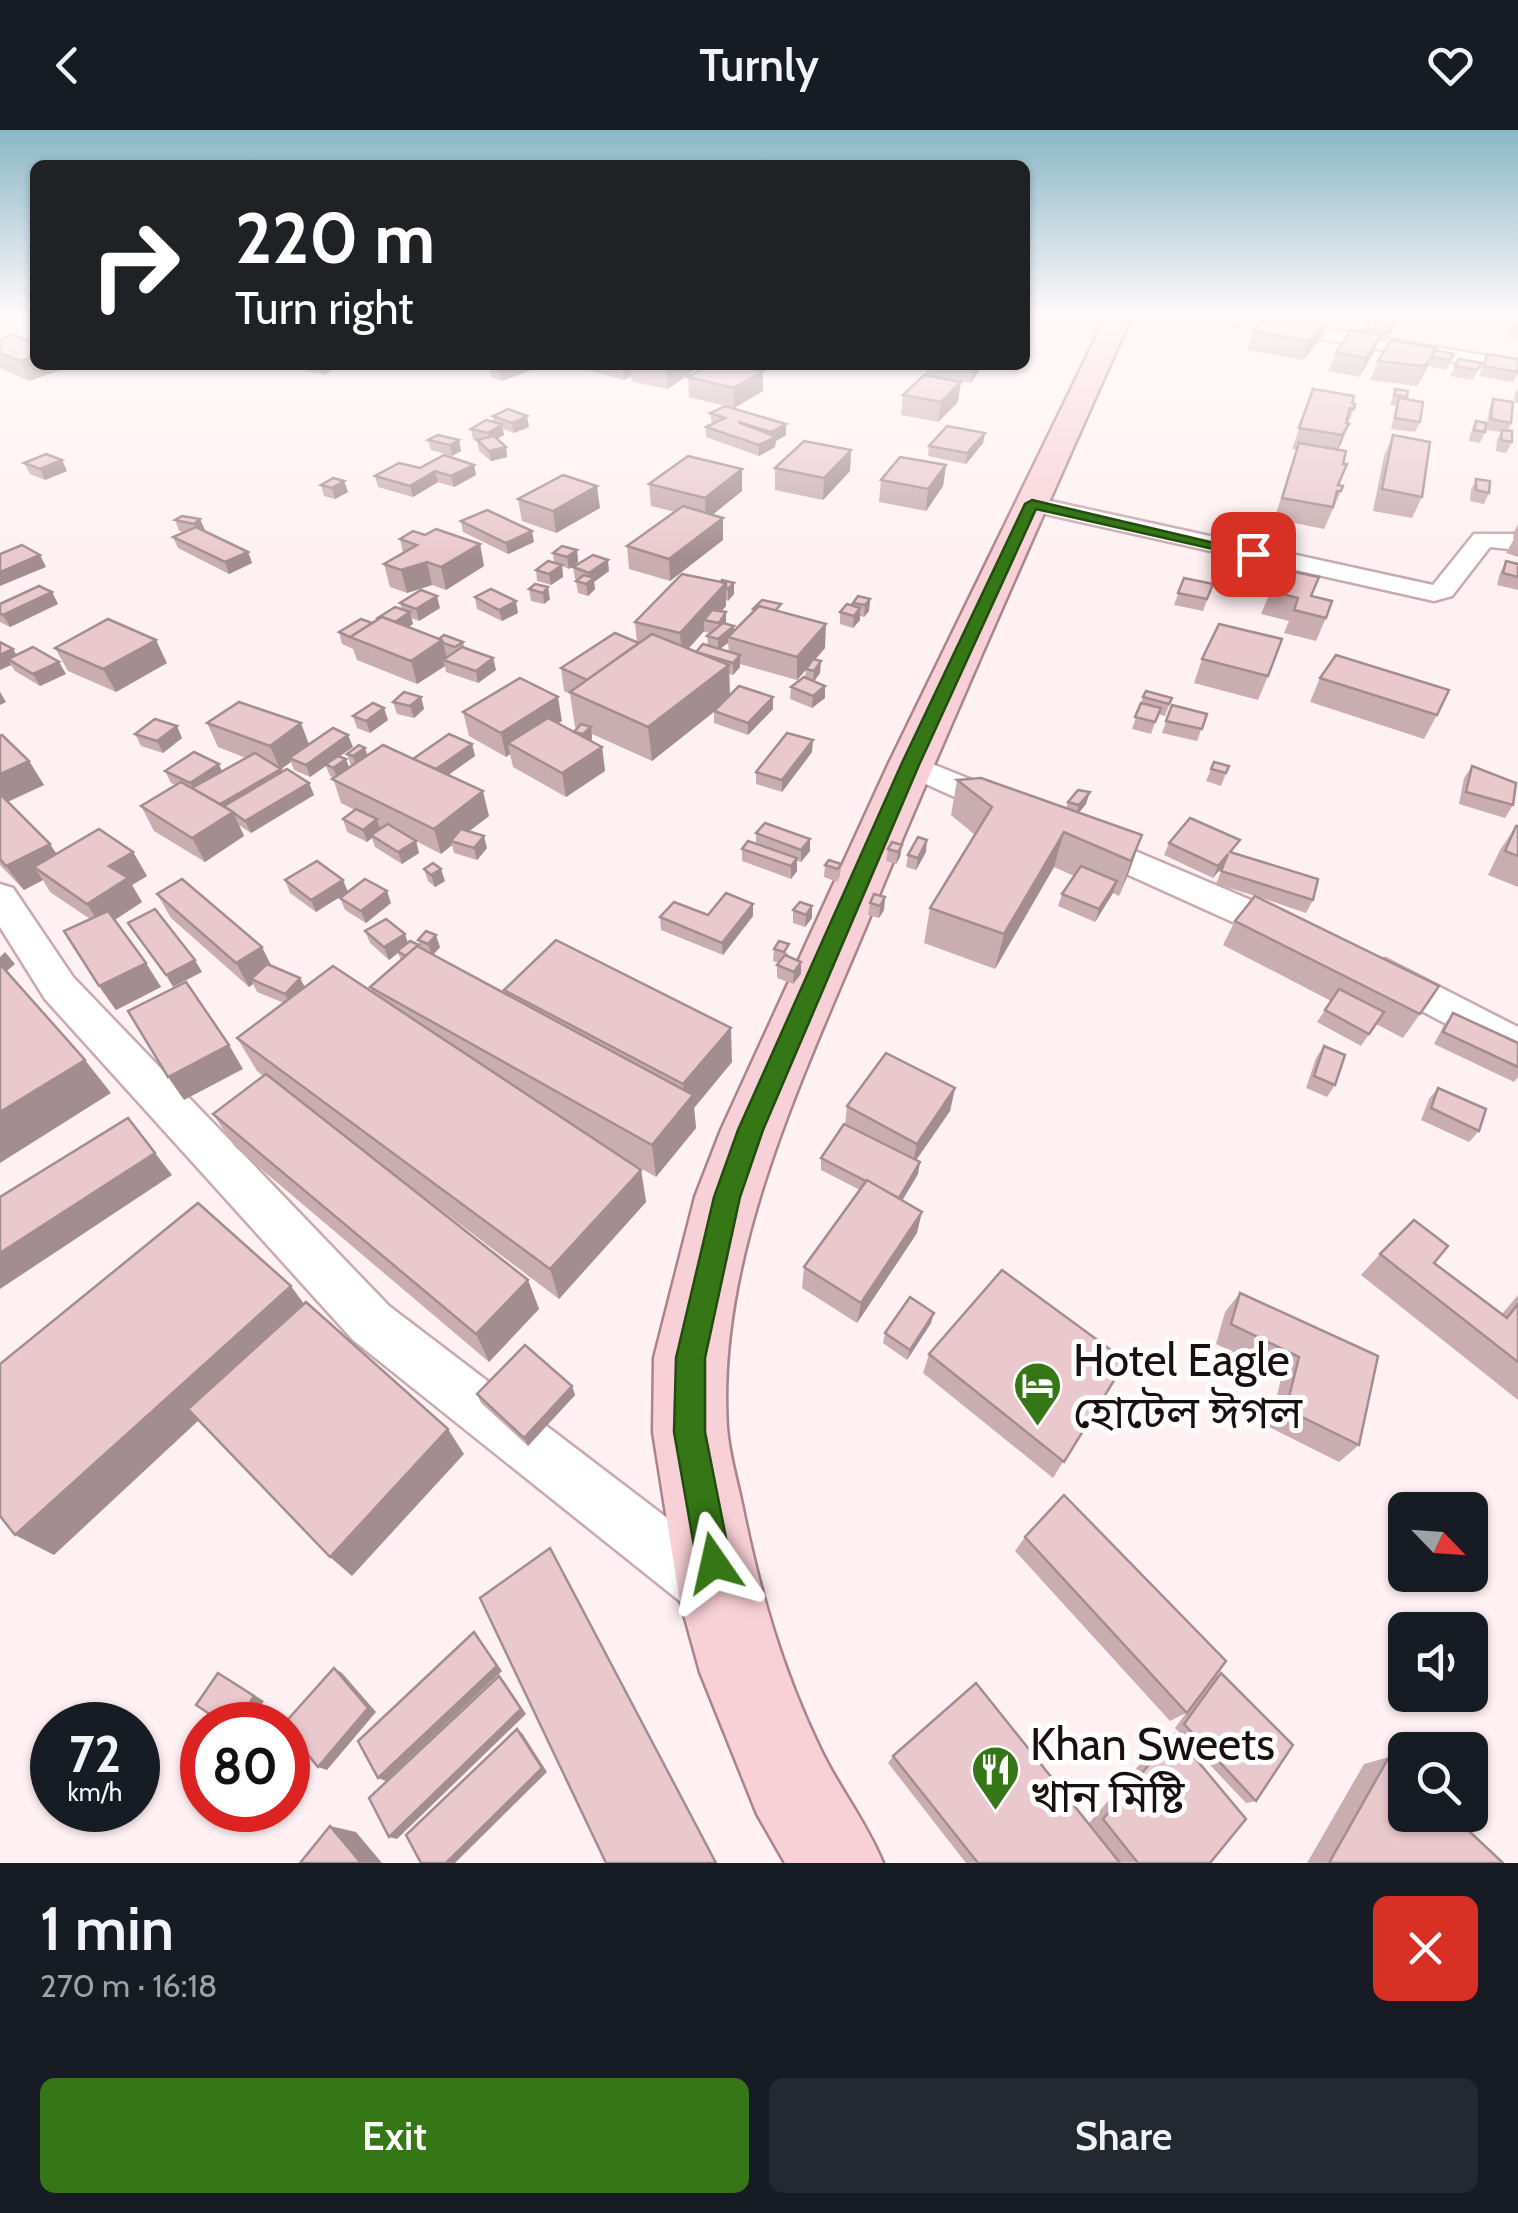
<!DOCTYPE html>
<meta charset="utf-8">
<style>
body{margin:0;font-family:Cabin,"Noto Sans Bengali",sans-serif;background:#242831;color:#f1f3f6;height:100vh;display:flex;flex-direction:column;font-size:38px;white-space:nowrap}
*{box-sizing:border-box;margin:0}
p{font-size:32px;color:#9ea1a6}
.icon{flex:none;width:55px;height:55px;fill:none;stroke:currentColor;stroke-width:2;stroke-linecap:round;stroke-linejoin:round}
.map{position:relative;height:1733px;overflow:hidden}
.panel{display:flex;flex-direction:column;background:#171b24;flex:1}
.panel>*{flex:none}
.hud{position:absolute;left:30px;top:30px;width:1000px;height:210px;border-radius:15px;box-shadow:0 2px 8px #0004;background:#202124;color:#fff;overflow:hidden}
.needle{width:65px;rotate:115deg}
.fabs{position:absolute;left:1388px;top:1362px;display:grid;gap:20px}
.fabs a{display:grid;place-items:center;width:100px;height:100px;border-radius:15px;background:#171b24;box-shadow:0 2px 8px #0004;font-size:50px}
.speed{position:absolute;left:30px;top:1572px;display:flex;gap:20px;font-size:50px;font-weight:700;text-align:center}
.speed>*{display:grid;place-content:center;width:130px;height:130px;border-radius:50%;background:#171b24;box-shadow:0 2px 8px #0004;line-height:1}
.speed small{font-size:25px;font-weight:400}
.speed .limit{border:15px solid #d22;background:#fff;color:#111}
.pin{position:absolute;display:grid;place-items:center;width:85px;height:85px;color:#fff;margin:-42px;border-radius:20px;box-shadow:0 5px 15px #0006}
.me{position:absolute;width:110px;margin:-55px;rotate:349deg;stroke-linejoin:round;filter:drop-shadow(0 0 8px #0008)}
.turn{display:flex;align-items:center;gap:35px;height:210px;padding:0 40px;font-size:45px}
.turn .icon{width:130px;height:130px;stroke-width:2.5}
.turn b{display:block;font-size:70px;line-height:85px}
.round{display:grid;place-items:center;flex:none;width:105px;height:105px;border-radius:15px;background:#242831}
.summary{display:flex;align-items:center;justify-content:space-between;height:170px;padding:0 40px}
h1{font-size:60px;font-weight:600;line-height:75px}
.cta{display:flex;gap:20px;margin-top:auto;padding:20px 40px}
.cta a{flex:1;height:115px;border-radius:15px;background:#357716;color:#fff;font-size:40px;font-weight:600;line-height:115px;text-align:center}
.cta a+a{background:#242831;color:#f1f3f6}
header{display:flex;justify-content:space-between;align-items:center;height:130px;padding:0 40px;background:#171b24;font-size:45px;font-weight:600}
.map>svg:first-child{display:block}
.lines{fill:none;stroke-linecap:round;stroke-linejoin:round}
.minor-casing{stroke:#c9a9ae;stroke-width:5}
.trunk-casing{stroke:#a9858b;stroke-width:5}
.minor{fill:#fff;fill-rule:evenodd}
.trunk{fill:#f8d0d7;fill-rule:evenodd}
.wall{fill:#c9adb1;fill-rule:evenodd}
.shaded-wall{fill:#a48d90}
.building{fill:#eac9ce;stroke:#a48d90;stroke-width:2.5}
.route{fill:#357716;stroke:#224d0e;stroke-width:2.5}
.labels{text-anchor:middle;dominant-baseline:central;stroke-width:10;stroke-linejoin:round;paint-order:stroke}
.near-poi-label{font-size:45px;fill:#190e10;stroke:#fff;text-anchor:start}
</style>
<header><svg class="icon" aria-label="back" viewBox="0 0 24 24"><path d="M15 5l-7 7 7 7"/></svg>Turnly<svg class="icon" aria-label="heart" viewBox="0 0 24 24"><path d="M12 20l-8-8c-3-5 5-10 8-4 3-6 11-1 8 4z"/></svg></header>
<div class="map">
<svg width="1518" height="1733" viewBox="0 0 1518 1733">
<rect width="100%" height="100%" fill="#fff1f3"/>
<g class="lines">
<defs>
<g id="minor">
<polygon points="1201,185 1245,185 1518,231 1518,243 1210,190"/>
<polygon points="1032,367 1433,455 1474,404 1518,404 1518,420 1490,417 1452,466 1434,471 1023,379 1020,374 1023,369"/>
<polygon points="910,625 1019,669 1024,677 1019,685 1007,688 995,685 899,642 894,635 899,628"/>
<polygon points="1083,699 1303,792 1309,802 1303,812 1290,816 1277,812 1071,719 1066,711 1071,703"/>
<polygon points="0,754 13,758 73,847 389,1176 738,1442 747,1463 738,1484 717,1493 696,1484 353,1210 45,869 0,797"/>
<polygon points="1385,829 1518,897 1518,932 1371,854 1365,844 1371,834"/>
</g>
<path id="trunk" d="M1107 185H1132C1043 386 953 586 869 789 804 945 716 1125 727 1297 729 1325 738 1353 743 1379 760 1462 782 1539 819 1616 838 1657 866 1691 883 1733H785L757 1684 700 1542 679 1466 653 1302 654 1228 695 1067 721 1000 888 635Z"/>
</defs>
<use href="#minor" class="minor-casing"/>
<use href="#trunk" class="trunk-casing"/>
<use href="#minor" class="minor"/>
<use href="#trunk" class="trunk"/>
</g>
<g class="wall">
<polygon points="1429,185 1447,185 1446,188"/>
<polygon points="1516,185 1518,185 1518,208 1509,207 1511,197"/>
<polygon points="1398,189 1386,212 1378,211 1373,224 1359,247 1328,241 1336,222 1363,202 1365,198"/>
<polygon points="1253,201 1323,206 1303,230 1247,220"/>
<polygon points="0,209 61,240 29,251 0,238"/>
<polygon points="1435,220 1454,224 1446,240 1428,236 1417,256 1370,250 1378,231"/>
<polygon points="1487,224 1518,241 1513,252 1479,246"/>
<polygon points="1482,233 1473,250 1450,246 1455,236"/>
<polygon points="304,235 331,235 332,240 324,245 305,241"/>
<polygon points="545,235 502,251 491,247 489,237"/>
<polygon points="587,235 696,235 696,239 668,259 632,252 631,246 624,250 587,240"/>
<polygon points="927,235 983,235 971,253 949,250 958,272 938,292 901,285 903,265 926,246"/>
<polygon points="688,247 763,261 734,278 786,305 776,311 775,317 759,326 706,307 706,297 712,294 710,283 725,276 689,267"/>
<polygon points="1518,257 1518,273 1514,272 1515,264"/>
<polygon points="1313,259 1352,273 1354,279 1338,319 1339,355 1341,361 1324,399 1274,389 1297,320 1292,319"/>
<polygon points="1395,259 1408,261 1406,269 1420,292 1415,302 1391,299 1396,276 1390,275"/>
<polygon points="1493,269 1511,293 1508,301 1512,312 1506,323 1496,321 1497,310 1501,302 1486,300 1489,279"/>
<polygon points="493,286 527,286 529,297 514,303 503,299 504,305 497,309 506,317 507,327 491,331 479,321 477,311 473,310 471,299 494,292"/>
<polygon points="1476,291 1485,302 1480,313 1469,311 1471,302"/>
<polygon points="985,303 983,313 966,334 928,326 929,316"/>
<polygon points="1393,305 1422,367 1412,388 1373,381 1384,326"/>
<polygon points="428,310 459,310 461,321 452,326 431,320"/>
<polygon points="851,320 850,341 823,370 775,360 775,338"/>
<polygon points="62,330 67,341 45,350 30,344 24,333"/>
<polygon points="474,335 476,345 454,357 438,352 413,367 378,357 375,346 420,338"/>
<polygon points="946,335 943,356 926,381 879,372 881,350"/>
<polygon points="1476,349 1489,363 1484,374 1470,371 1471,360"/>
<polygon points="344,351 348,362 335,369 324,366 321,355"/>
<polygon points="649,354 742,361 712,385 723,410 670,451 629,439 627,416 675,382 651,376"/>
<polygon points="518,369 600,378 556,403 522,391"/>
<polygon points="200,389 204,401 248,422 252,433 229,444 178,418 173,407 184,402 179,401 175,390"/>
<polygon points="461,391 534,412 508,424 463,402"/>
<polygon points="1518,394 1518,427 1506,423 1514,409 1513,409 1514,402"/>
<polygon points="425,405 480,414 484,436 446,460 432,455 407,463 390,457 384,434 403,423 400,409"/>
<polygon points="577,420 578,432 569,439 562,436 563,447 551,455 537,451 536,440 554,433 553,423"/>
<polygon points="1506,431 1518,434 1518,460 1497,455 1500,443"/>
<polygon points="573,437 609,441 594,452 595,459 588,466 578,463 576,451 578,450 575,449"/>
<polygon points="1280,439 1311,466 1326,488 1316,511 1284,503 1289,491 1261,484"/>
<polygon points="1184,448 1213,454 1203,481 1174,475"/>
<path d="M721 452 734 453V464L728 471 726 470V476L721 482 726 494 734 502 753 483V479L781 482 825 518 815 530 820 543 814 551 825 556V568L812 578 790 569 791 557 805 547 806 540 797 550 740 534V537L733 545 729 544 730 565 773 567V579L748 605 714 593V582L652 631 592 604V609L590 611 602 617 605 641 566 667 513 637 510 624 506 627 469 606 463 582 562 591 557 593 574 602 577 598 575 597 570 564 564 561 561 538 637 513 635 492ZM704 501V502L711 503 707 506 708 516 696 522 688 519ZM728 513 729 522 720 519Z"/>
<polygon points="535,454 550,469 544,474 531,471 529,459"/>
<polygon points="52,462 58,474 10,497 0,492 0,474"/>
<polygon points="475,467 518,483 502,491 477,479"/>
<polygon points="870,469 869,481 864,487 860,486 860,490 853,498 840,494 840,482 852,476 853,473"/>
<polygon points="400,473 440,478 419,491 411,488 413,494 408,497 439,509 463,512 465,518 493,528 496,540 478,553 446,542 445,536 417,554 357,530 353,519 342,514 339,502 372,493 402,479"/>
<polygon points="55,518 167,533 116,562 68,541"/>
<polygon points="13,519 16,525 66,544 40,556 15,541 11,535 0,540"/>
<polygon points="1202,529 1268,546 1258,570 1194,553"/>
<polygon points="1320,548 1437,585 1424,609 1310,572"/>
<polygon points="421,567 424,579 414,588 397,584 393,572"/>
<polygon points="1143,567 1172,568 1165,586 1158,584 1151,604 1132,599"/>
<polygon points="1172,575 1207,584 1197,611 1162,603"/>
<polygon points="353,586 388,590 370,603 357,598"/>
<polygon points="207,593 309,614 353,617 340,626 349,637 351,636 347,624 413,629 472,614 475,626 448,645 489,686 469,701 487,718 477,730 454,723 452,715 441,724 416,711 419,723 402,734 375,717 372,708 367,712 347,702 343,689 355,680 341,673 333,648 330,646 326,636 310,647 294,640 291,632 281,639 282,642 309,653 314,665 251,703 239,695 244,706 205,732 154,701 141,676 176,655 171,653 165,641 222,641 246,628 218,617"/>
<polygon points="135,604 182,608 163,623 141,616"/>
<polygon points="0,606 29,631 44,655 8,672 57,724 133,722 147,746 132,755 142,772 115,790 161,857 116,880 99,856 90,789 50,762 43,750 24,760 0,735"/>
<polygon points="812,622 782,662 756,654 756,642"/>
<polygon points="1214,632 1229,636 1221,656 1206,651"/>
<polygon points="1472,636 1513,675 1505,688 1459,674 1464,648"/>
<polygon points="957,650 1066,678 1068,672 1086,674 1079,683 1142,705 1119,766 1113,763 1095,792 1058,776 1062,764 1074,746 1054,737 995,839 924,813 930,778 975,705 951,685"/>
<polygon points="1516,696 1518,696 1518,757 1488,745 1500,720"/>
<polygon points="756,703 810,709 810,721 801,732 797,731 797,741 791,749 742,731 742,719 756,714"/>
<polygon points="1169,713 1234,723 1313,770 1306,783 1256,766 1420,884 1403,908 1376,894 1361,916 1317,892 1331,871 1223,815 1235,791 1255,766 1216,754 1223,736 1213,748 1164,725"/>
<polygon points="902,715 900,727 896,734 886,731 888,719"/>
<polygon points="926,722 916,740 906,737 908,725"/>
<polygon points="317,731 316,782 290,763 285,750"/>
<polygon points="841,734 840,746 837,752 824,747 825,735"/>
<polygon points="424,739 445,751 435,757 428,751"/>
<polygon points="157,764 272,836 300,848 305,857 373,862 370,857 401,830 398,823 389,830 370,813 365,801 419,815 421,818 418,810 440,817 433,825 506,864 504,860 732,932 694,978 696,998 656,1047 623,1028 641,1040 646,1072 559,1169 395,1045 528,1150 539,1179 489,1232 235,1017 213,984 263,946 257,941 237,908 284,873 257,862 253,854 249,857 171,788"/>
<polygon points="885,767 884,780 879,788 868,785 870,773"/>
<polygon points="340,768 391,773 366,793 345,780"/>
<polygon points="800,772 812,788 805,797 793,793 793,780"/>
<polygon points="753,774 753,786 723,825 661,800 660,787 708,785"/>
<polygon points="779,811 801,844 793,854 777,848 777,835 779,833 773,831 774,819"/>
<polygon points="1453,883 1518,913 1518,947 1514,952 1434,914 1444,895"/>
<polygon points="1324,916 1335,955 1327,967 1306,958 1316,928"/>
<polygon points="955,958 950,981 916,1030 918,1044 902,1071 917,1103 857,1193 802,1158 804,1137 860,1060 821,1040 821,1028 845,995 847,976"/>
<polygon points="1438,958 1479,1001 1469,1012 1421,990 1429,969"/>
<polygon points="1380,1124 1434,1133 1502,1184 1518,1165 1518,1270 1361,1145"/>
<polygon points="1240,1163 1378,1226 1359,1315 1339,1332 1269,1297 1282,1245 1216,1214 1225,1182"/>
<polygon points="931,1193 907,1230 883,1213 885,1203"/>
<polygon points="929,1224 1126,1231 1053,1348 923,1243"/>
<polygon points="572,1256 575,1265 528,1316 481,1273 477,1264"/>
<polygon points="1025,1407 1214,1547 1221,1543 1256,1671 1246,1673 1175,1598 1186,1583 1170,1591 1015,1421"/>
<polygon points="1175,1604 1210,1733 966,1733 888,1633 893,1626 1089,1693 1159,1612"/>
<polygon points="1389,1627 1503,1733 1307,1733 1364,1634"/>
</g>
<g class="shaded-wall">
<polygon points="1330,188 1323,206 1303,230 1309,211"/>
<polygon points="1381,205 1373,224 1359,247 1366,228"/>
<polygon points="1436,218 1427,238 1417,256 1425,236"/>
<polygon points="35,226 35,235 59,235 61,240 29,251 20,231"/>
<polygon points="321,235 331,235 332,240 324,245"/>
<polygon points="516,235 545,235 502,251 500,241"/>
<polygon points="622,235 630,235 631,246 624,250"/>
<polygon points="672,235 696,235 696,239 668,259 666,239"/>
<polygon points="973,235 983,235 971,253"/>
<polygon points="763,241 763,261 734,278 734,258"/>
<polygon points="961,252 958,272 938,292 941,272"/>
<polygon points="527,286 529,297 514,303 512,293"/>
<polygon points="502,294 504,305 489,313 488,303"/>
<polygon points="786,294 786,305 776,311 775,317 759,326 759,315 771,309 771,302"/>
<polygon points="1349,294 1341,314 1334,326 1342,305"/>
<polygon points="985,303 983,313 966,334 967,323"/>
<polygon points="459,310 461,321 452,326 450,315"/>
<polygon points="506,317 507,327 491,331 489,321"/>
<polygon points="851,320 850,341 823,370 824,348"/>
<polygon points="62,330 67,341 45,350 40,339"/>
<polygon points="474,335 476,345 454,357 451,346"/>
<polygon points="946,335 943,356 926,381 928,359"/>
<polygon points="742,339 742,361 706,390 705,368"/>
<polygon points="435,341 438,352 413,367 410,356"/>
<polygon points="344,351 348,362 335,369 332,358"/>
<polygon points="597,356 600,378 556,403 553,381"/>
<polygon points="723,388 723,410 670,451 669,429"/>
<polygon points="200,389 205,400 199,405 194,394"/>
<polygon points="532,401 534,412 508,424 506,413"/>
<polygon points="480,414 484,436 446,460 441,437"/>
<polygon points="577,420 578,432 569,439 567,427"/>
<polygon points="248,422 252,433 229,444 225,432"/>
<polygon points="40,425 46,437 0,456 0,442"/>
<polygon points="608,430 609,441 594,452 595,459 588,466 586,454 590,451 589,443"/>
<polygon points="427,432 432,455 407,463 401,440"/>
<polygon points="562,435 563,447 551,455 549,444"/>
<polygon points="726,453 726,476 712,492 704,490 704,501 682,526 680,503"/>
<polygon points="734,453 734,464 728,471 728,459"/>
<polygon points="548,457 550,469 544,474 543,463"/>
<polygon points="52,462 58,474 10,497 3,485"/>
<polygon points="437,466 440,478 419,491 416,479"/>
<polygon points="870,469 869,481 864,487 865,475"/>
<polygon points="516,471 518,483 502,491 499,480"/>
<polygon points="860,478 860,490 853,498 854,486"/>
<polygon points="410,482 413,494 394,506 390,495"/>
<polygon points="726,482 726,494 719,504 719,493"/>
<polygon points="826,494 825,518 797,550 797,527"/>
<polygon points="734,496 734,508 728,507 728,513 718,520 718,509"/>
<polygon points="156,510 167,533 116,562 103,539"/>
<polygon points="442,510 448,531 443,530 445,536 417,554 411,531"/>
<polygon points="13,519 20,531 8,529 11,535 0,540 0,525"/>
<polygon points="740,525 740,537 733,545 733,533"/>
<polygon points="493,528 496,540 478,553 476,541"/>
<polygon points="821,531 820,543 813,553 814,541"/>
<polygon points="59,532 66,544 40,556 33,544"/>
<polygon points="729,535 730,569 652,631 648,597"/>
<polygon points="825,556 825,568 812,578 813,566"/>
<polygon points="0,562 6,572 0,575"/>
<polygon points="421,567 424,579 414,588 410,576"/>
<polygon points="558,567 562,591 518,619 508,613 510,624 506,627 501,603"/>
<polygon points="773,567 773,579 748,605 748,593"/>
<polygon points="384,578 388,590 370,603 366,591"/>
<polygon points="301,593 310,617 289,628 291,632 281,639 286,651 224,676 216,677 280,639 270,616"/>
<polygon points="177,596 182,608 163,623 157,611"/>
<polygon points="591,597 592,609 585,617 583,604"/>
<polygon points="348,605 353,617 310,647 306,635"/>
<polygon points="813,610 812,622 782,662 782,650"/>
<polygon points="472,614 475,626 430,658 427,645"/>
<polygon points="602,617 605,641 566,667 562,643"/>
<polygon points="365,618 369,630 357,639 353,626"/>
<polygon points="346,629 351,642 338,650 333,638"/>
<polygon points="29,631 44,655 0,675 0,644"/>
<polygon points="219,634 224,646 196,665 190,653"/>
<polygon points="309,653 314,665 251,703 245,691"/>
<polygon points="483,661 489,686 455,712 451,711 452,715 441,724 434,699"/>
<polygon points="1090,662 1086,674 1075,687 1079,675"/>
<polygon points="233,682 244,706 205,732 192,708"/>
<polygon points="377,689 381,702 371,705 372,708 367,712 363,700"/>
<polygon points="1064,702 1054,737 995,839 1004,804"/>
<polygon points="1142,705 1130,740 1119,766 1131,731"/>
<polygon points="484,706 487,718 477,730 474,718"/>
<polygon points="810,709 810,721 801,732 801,720"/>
<polygon points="927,710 926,722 916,740 918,728"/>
<polygon points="416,711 419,723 402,734 398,722"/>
<polygon points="50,714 66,738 34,737 43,750 24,760 6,736"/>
<polygon points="902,715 900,727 896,734 898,722"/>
<polygon points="133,722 147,746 132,755 142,772 102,798 87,774 109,736"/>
<polygon points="1228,724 1223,736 1213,748 1218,736"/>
<polygon points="797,728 797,741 791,749 791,736"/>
<polygon points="441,739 445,751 435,757 431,745"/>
<polygon points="343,750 348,762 316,782 311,770"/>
<polygon points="1117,751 1113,763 1095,792 1099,779"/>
<polygon points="387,761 391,773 366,793 361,781"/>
<polygon points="885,767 884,780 879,788 880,776"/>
<polygon points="753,774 753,786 723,825 722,813"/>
<polygon points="812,776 812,788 805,797 806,785"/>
<polygon points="405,804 409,816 397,821 398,823 389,830 384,817"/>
<polygon points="436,805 440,817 432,826 428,814"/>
<polygon points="262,817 274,841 251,849 253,854 249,857 236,833"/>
<polygon points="5,822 15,834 0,847 0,827"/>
<polygon points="195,830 202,842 173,857 166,845"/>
<polygon points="801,832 801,844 793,854 794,842"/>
<polygon points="146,833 161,857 116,880 99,856"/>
<polygon points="300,848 306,860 291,876 285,864"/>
<polygon points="731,898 732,932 694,978 696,998 656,1047 652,1015 685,974 683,954"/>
<polygon points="229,915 243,939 184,970 168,947"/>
<polygon points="85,930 111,963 0,1033 0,982"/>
<polygon points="955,958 950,981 912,1036 917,1014"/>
<polygon points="155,1023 172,1045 0,1159 0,1123"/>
<polygon points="920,1032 918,1044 897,1079 899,1068"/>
<polygon points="641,1040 646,1072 559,1169 550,1139"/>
<polygon points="922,1082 917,1103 857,1193 861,1173"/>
<polygon points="528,1150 539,1179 489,1232 476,1204"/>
<polygon points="291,1156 312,1185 54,1425 15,1405"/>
<polygon points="934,1183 931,1193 907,1230 910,1220"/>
<polygon points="572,1256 575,1265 528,1316 524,1308"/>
<polygon points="448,1299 464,1324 352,1446 330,1427"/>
<polygon points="474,1502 502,1541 386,1651 378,1648"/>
<polygon points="334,1538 342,1543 376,1582 327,1640 318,1637"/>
<polygon points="218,1543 264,1571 249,1595 236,1595"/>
<polygon points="499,1546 504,1551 526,1584 397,1709 389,1707"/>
<polygon points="517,1599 522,1603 547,1642 455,1733 446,1733"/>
<polygon points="330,1696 356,1702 382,1733 361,1733"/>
</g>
<g class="building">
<polygon points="1267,185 1317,185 1330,188 1309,211 1253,201"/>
<polygon points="1374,185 1379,185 1398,189 1389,203 1365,198"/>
<polygon points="1351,200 1381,205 1366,228 1336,222"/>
<polygon points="13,205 35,214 35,226 20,231 0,223 0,209"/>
<polygon points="1391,210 1436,218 1425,236 1378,231"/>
<polygon points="1435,220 1454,224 1450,230 1432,227"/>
<polygon points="1487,224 1518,229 1518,242 1484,236"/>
<polygon points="1459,229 1482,233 1477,240 1455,236"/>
<polygon points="494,235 516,235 500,241 489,237"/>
<polygon points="646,235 672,235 666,239"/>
<polygon points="710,235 736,235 763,241 734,258 688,247"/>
<polygon points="924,245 961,252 941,272 903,265"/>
<polygon points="1313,259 1354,266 1352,273 1355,274 1354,279 1350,278 1346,293 1349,294 1342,305 1299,298"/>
<polygon points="1395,259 1408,261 1407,267 1394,265"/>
<polygon points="1399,268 1423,272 1420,292 1395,288"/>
<polygon points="1493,269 1513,272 1511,293 1491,289"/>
<polygon points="725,276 786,294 771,302 738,292 776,307 759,315 706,297 725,288 710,283"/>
<polygon points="508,279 527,286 512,293 493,286"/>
<polygon points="486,290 502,294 488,303 471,299"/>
<polygon points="1476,291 1486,293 1485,302 1474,300"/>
<polygon points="947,296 985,303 967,323 929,316"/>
<polygon points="1502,300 1512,301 1512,312 1501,310"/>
<polygon points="438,305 459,310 450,315 428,310"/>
<polygon points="1393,305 1430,312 1422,367 1382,359"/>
<polygon points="494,306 506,317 489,321 477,310"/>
<polygon points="804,311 851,320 824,348 775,338"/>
<polygon points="1299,313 1346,321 1343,334 1347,334 1338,355 1343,356 1341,361 1337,361 1333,377 1282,368"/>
<polygon points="46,324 62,330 40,339 24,333"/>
<polygon points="444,325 474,335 451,346 435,341 410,356 375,346 399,333 420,338"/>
<polygon points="688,326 742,339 705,368 649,354"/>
<polygon points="900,327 946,335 928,359 881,350"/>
<polygon points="563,345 597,356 553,381 518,369"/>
<polygon points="333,348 344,351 332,358 321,355"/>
<polygon points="1476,349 1490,351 1489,363 1476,360"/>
<polygon points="683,376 723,388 669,429 627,416"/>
<polygon points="487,380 532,401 506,413 461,391"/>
<polygon points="182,386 200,389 194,394 175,390"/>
<polygon points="196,397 248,422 225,432 173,407"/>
<polygon points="436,399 480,414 441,437 427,432 401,440 384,434 417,415 400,409 413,401 425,405"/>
<polygon points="22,415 40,425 0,442 0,424"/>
<polygon points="562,416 577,420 567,427 553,423"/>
<polygon points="593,425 608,430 589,443 573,437"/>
<polygon points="548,431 562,435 549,444 536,440"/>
<polygon points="1506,431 1518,434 1518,447 1503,443"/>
<polygon points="1280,439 1319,447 1311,466 1332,471 1326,488 1294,480 1298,468 1270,461"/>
<polygon points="682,444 726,453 680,503 635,492"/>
<polygon points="584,445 594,448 586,454 576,451"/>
<polygon points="1184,448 1213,454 1207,469 1178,463"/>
<polygon points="722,450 734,453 728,459 726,459 726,453 721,452"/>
<polygon points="535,454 548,457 543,463 529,459"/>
<polygon points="39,456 52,462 3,485 0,483 0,474"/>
<polygon points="491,459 516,471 499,480 475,467"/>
<polygon points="421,460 437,466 416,479 400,473"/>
<polygon points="858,466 870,469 865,475 853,473"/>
<polygon points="762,470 781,474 775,481 759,476 756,480 753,479"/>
<polygon points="847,474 860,478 854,486 840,482"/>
<polygon points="759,476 826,494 797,527 728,507"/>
<polygon points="395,477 410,482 395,492 382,487 376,489"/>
<polygon points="712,480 726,482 719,493 704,490"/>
<polygon points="382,487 442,510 411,531 350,507"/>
<polygon points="108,489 156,510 103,539 55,518"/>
<polygon points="361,489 372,493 350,507 339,502"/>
<polygon points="723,493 734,496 718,509 707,506"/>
<polygon points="1219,494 1282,509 1268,546 1202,529"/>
<polygon points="615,503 639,513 587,550 561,538"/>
<polygon points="652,504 729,535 648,597 570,562"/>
<polygon points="444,505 463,512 455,517 443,513 442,510 439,509"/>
<polygon points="0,512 13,519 0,525"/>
<polygon points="703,514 740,525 733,533 696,522"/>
<polygon points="33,517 59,532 33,544 8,529"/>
<polygon points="462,517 493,528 476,541 443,530"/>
<polygon points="1336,525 1449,560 1437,585 1320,548"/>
<polygon points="813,529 821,531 814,541 806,539"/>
<polygon points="804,547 825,556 813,566 791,557"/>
<polygon points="520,548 558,567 501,603 463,582"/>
<polygon points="739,556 773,567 748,593 714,581"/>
<polygon points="1146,561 1172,568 1169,574 1143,567"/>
<polygon points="404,562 421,567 410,576 393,572"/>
<polygon points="239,572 301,593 270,616 207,593"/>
<polygon points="373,573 384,578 366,591 353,586"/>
<polygon points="1141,573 1161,578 1155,592 1135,587"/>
<polygon points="1172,575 1207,584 1202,599 1166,591"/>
<polygon points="548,588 602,617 562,643 508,613"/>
<polygon points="155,589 177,596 157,611 135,604"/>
<polygon points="581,594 591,597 583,604 574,602"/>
<polygon points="333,598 348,605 306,635 289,628"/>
<polygon points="787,603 813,610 782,650 756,642"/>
<polygon points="449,604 472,614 436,639 413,629"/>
<polygon points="2,605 29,631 0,644 0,606"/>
<polygon points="359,615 365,618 353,626 347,624"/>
<polygon points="383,615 483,661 434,699 332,649"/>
<polygon points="194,622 219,634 190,653 165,641"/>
<polygon points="255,623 281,639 220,674 192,658"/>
<polygon points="338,626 346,629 333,638 326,634"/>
<polygon points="1214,632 1229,636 1226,643 1211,639"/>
<polygon points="1472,636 1516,653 1513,675 1466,662"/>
<polygon points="287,639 309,653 245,691 224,676"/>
<polygon points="981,648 1142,705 1131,731 1064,702 1004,804 930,778 992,677 957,650"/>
<polygon points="181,652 233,682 192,708 141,676"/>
<polygon points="1078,660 1090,662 1079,675 1068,672"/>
<polygon points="0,664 50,714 6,736 0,729"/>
<polygon points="356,679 377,689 363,700 343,689"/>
<polygon points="1190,688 1240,710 1230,722 1318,749 1313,770 1221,741 1228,724 1218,736 1169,713"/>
<polygon points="765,693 810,709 801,720 756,703"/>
<polygon points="388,694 416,711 398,722 371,705"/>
<polygon points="1516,696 1518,696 1518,726 1505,721"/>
<polygon points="99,699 133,722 109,736 128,748 87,774 34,737"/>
<polygon points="461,699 484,706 474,718 451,711"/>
<polygon points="918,707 927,710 918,728 908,725"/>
<polygon points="748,711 797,728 791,736 742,719"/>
<polygon points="892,712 902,715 898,722 888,719"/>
<polygon points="829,730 841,734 838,739 825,735"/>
<polygon points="317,731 343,750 311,770 285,750"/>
<polygon points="433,733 441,739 431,745 424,739"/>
<polygon points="1081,736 1117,751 1099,779 1062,764"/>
<polygon points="182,749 262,817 236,833 157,764"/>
<polygon points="365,749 387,761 361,781 340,768"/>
<polygon points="726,763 753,774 722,813 660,787 674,772 708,785"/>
<polygon points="874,764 885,767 880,776 870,773"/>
<polygon points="1255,766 1439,856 1420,884 1235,791"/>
<polygon points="800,772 812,776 806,785 793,780"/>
<polygon points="155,779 195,830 166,845 128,793"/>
<polygon points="108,781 146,833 99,856 64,801"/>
<polygon points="386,789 405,804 384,817 365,801"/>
<polygon points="426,801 436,805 428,814 418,810"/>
<polygon points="556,810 731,898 683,954 504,860"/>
<polygon points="410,811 419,815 406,826 397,821"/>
<polygon points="779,811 789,814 784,822 774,819"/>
<polygon points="417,816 693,965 652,1015 370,857"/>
<polygon points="785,825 801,832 794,842 777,835"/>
<polygon points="0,834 85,930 0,982"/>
<polygon points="267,834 300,848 285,864 251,849"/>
<polygon points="333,836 641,1040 550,1139 237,908"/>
<polygon points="186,852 229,915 168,947 128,881"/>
<polygon points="1339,859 1384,882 1369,904 1325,880"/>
<polygon points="1453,883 1518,913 1518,937 1443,902"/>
<polygon points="1324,916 1345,925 1335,955 1314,946"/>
<polygon points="886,923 955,958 917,1014 847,976"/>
<polygon points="266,944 528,1150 476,1204 213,984"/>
<polygon points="1438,958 1486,979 1479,1001 1431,978"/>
<polygon points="128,988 155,1023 0,1123 0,1067"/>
<polygon points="844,994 920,1032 899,1068 821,1028"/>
<polygon points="867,1050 922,1082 861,1173 804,1137"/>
<polygon points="198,1073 291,1156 15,1405 0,1386 0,1234"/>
<polygon points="1414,1090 1448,1116 1434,1133 1507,1188 1518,1174 1518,1232 1380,1124"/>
<polygon points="1002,1140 1126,1231 1064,1332 929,1224"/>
<polygon points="1240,1163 1378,1226 1359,1315 1286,1279 1299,1227 1231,1194"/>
<polygon points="910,1167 934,1183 910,1220 885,1203"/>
<polygon points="306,1172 448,1299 330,1427 188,1279"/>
<polygon points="525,1215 572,1256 524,1308 477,1264"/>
<polygon points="1064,1365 1226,1531 1187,1583 1025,1407"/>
<polygon points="550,1418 716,1733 606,1733 480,1468"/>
<polygon points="474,1502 497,1536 378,1648 358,1611"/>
<polygon points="334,1538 368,1578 318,1637 288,1600 288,1595 283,1595"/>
<polygon points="218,1543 254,1566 236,1595 226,1595 196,1575"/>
<polygon points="1221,1543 1293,1615 1256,1671 1184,1594"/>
<polygon points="499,1546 521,1579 389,1707 369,1668"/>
<polygon points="976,1553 1120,1733 978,1733 893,1626"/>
<polygon points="517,1599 542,1638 446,1733 421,1733 406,1705"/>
<polygon points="1175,1604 1246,1689 1210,1733 1138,1733 1103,1689"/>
<polygon points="202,1612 202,1635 192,1628"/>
<polygon points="1389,1627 1405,1641 1405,1685 1452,1685 1503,1733 1329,1733"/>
<polygon points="330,1696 361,1733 300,1733"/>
</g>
<linearGradient id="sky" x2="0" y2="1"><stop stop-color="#8ab7c7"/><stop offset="0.43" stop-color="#fff9fa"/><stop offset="1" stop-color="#fff9fa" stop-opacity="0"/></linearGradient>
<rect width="1518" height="428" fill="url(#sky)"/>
<polygon class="route" points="1032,370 1261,424 1253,428 1036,379 919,635 763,1000 740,1067 705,1228 705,1302 731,1433 726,1445 714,1450 702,1445 697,1433 674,1302 676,1228 714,1067 738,1000 901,635 1025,374"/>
<defs>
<symbol id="hotel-pin" viewBox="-11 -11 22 30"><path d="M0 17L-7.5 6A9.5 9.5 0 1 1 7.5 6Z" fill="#357716" stroke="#fff"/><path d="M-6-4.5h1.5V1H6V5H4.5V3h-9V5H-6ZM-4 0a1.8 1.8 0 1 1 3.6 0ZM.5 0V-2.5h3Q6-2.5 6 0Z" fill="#fff"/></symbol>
<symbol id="restaurant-pin" viewBox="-11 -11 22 30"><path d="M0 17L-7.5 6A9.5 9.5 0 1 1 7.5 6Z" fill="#357716" stroke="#fff"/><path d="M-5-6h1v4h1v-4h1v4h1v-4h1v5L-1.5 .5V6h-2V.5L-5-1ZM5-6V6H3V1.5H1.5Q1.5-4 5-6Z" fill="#fff"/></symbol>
</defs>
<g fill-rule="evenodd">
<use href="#hotel-pin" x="1010" y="1228" width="55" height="75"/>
<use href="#restaurant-pin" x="968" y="1612" width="55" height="75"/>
</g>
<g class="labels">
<g class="near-poi-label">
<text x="1073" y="1230">Hotel Eagle<tspan x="1073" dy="52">হোটেল ঈগল</tspan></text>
<text x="1030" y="1614">Khan Sweets<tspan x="1030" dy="52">খান মিষ্টি</tspan></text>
</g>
</g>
</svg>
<div class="fabs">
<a><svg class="needle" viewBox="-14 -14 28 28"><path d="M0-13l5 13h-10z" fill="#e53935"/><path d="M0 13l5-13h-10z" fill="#9ea1a6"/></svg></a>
<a><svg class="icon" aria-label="sound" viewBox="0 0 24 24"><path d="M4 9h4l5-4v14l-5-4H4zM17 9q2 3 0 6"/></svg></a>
<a><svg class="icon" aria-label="search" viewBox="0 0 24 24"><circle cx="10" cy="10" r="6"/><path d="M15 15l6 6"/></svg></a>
</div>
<div class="speed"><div>72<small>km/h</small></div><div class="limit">80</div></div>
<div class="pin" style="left:1253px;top:424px;background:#d93025"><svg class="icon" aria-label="arrive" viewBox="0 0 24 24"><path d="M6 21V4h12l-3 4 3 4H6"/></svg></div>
<svg class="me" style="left:714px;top:1433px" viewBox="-20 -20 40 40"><path d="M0-17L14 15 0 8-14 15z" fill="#357716" stroke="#fff" stroke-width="4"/></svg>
<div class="hud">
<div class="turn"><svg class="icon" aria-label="right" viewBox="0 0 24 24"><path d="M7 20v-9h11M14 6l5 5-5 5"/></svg><div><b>220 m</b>Turn right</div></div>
</div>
</div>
<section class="panel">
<div class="summary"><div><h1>1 min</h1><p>270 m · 16:18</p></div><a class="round" style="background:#d93025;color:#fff"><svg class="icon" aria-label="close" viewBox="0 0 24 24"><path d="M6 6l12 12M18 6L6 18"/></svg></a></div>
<div class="cta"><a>Exit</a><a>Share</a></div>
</section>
